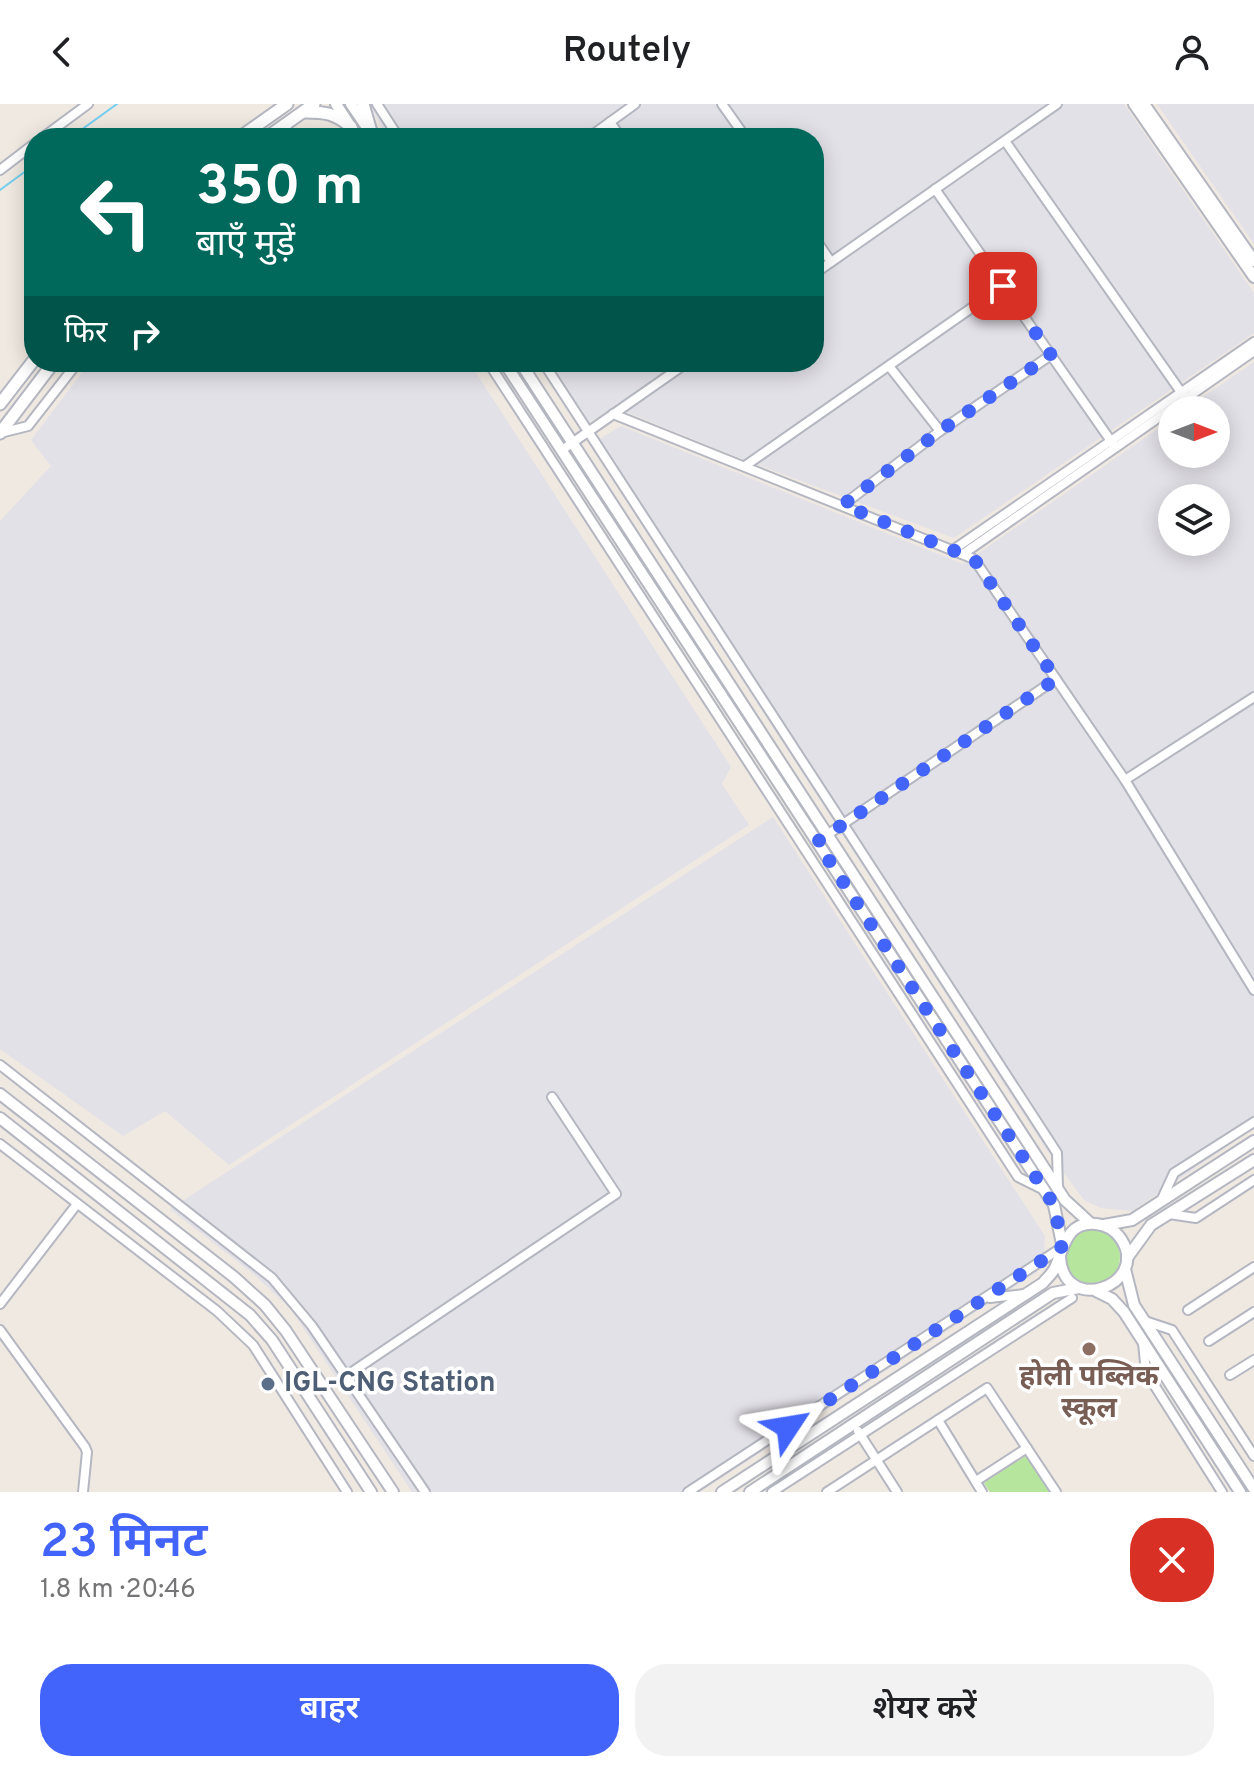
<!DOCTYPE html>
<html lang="hi">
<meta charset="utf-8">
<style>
body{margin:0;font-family:Overpass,"Noto Sans Devanagari",sans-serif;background:#f2f2f2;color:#202124;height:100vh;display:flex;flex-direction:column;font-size:30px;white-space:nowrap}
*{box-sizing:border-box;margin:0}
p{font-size:26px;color:#757577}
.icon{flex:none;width:44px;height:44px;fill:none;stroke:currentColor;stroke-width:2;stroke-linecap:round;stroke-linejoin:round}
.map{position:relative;height:1388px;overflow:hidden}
.drawer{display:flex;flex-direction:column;background:#fff;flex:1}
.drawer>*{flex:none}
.banner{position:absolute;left:24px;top:24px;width:800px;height:244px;border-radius:32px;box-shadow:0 4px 20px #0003;background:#00695c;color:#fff;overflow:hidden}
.needle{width:52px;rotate:90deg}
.tools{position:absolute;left:1158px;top:292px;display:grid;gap:16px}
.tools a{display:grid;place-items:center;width:72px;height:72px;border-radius:50%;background:#fff;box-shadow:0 4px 20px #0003;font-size:40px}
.pin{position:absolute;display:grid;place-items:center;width:68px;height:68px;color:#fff;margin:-34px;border-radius:16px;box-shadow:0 4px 12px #0006}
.me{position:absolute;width:88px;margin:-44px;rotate:57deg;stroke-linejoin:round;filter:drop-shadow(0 0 6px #0008)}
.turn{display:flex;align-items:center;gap:28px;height:168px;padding:0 40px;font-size:36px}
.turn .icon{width:104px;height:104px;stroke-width:2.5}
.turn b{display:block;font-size:56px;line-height:68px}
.then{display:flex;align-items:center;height:76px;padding:0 40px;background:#0003;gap:16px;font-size:30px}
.round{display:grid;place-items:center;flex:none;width:84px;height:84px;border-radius:32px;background:#f2f2f2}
.headline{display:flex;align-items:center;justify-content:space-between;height:136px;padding:0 40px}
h1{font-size:48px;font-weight:600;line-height:60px;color:#4264fb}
.action{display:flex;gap:16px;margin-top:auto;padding:16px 40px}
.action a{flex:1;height:92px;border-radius:32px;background:#4264fb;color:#fff;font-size:32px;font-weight:600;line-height:92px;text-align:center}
.action a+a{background:#f2f2f2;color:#202124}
header{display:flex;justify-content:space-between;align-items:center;height:104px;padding:0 40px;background:#fff;font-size:36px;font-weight:600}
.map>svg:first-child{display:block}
.industrial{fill:#e3e1e8;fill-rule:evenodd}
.green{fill:#b6e59e}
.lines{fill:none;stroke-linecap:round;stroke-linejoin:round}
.stream{stroke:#75cff0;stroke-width:2}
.minor-casing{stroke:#b4b7c1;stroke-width:12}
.tertiary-casing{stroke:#b4b7c1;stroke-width:14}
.secondary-casing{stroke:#b4b7c1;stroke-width:15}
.minor{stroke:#fff;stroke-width:8}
.tertiary{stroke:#fff;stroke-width:10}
.secondary{stroke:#fff;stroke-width:11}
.route{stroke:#4264fb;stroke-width:14;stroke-dasharray:0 25.2}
.education-dot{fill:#8d6e63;stroke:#fff;stroke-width:3}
.service-dot{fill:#5c6f8a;stroke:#fff;stroke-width:3}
.labels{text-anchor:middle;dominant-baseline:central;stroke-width:7;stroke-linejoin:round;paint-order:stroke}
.education-label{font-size:28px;font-weight:bold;fill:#785e54;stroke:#fff}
.service-label{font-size:28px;font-weight:bold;fill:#4e5e75;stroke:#fff;text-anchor:start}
</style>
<header><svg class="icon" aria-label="back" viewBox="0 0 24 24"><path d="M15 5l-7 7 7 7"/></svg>Routely<svg class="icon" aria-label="person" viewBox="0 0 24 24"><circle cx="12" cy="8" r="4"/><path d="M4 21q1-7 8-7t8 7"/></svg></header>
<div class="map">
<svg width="1254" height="1388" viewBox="0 0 1254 1388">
<rect width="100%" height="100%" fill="#efe9e1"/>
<g class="industrial">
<polygon points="369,0 1124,0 1254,189 1254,229 954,434 742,355 614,303 580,324 536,258 814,258 814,34 388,34"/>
<polygon points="1157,0 1254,0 1254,140"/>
<polygon points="90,258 469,258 731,663 722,680 749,721 229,1061 165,1007 123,1032 0,945 0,417 51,362 31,336"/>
<path d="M1254 258V1024L1132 1107 1101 1104 1084 1096 1046 1045 590 341 621 322 963 460 1172 315V350H1216V306H1184ZM1172 394H1216V438H1172Z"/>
<polygon points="773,713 1045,1132 1044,1147 1037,1168 700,1388 412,1388 290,1204 252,1169 170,1105"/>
</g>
<g class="green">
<circle cx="1093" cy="1153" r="27"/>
<polygon points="1027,1351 1051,1388 990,1388 984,1379"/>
</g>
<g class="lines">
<g class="stream">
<polyline points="70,34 117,0"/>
<polyline points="0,86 34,61"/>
</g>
<defs>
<g id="minor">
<polyline points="377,0 399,34"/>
<polyline points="722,0 746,34"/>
<polyline points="610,18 621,34"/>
<polyline points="42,34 88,0"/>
<polyline points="283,34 288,19"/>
<polyline points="588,34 635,0"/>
<polyline points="1005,37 1183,291"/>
<polyline points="0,66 34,40"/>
<polyline points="935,85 1113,340"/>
<polyline points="814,133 831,158"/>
<polyline points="814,170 1057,0"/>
<polyline points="488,258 1018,1073 1044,1086"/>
<polyline points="543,258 1057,1049 1058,1084"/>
<polyline points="889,262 940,327"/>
<polyline points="613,310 974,455 1125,676 1254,886"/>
<polyline points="0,329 28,322 78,258"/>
<polyline points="562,346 688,258"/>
<polyline points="745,362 1003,182"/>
<polyline points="843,401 940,327 1051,251"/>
<polyline points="953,446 1254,238"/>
<polyline points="963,450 1254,247"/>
<polyline points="1125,676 1254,593"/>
<polyline points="824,733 1056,575"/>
<polyline points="0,961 272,1174 312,1222 425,1388"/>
<polyline points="0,1040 217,1207 253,1241 347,1388"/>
<polyline points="1161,1097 1174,1069 1254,1018"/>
<polyline points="1169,1110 1196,1114 1254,1076"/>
<polyline points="990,1194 1024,1190"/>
<polyline points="0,1200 77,1100"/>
<polyline points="1188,1206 1254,1163"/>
<polyline points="1145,1217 1172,1226 1254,1352"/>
<polyline points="0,1226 85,1343 87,1348 83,1388"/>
<polyline points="1209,1237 1254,1208"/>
<polyline points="1143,1239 1146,1268 1222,1388"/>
<polyline points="1230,1271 1254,1256"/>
<polyline points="346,1272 616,1090 552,993"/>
<polyline points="938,1316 982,1388"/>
<polyline points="858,1327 897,1388"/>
<polyline points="976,1377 1027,1344"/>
<polyline points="688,1388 1061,1144"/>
<polyline points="772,1388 1072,1194"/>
<polyline points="827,1388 987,1284 1056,1388"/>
</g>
<g id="tertiary">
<polyline points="336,0 358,34"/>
<polyline points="351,0 368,25"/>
<polyline points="1134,0 1254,173"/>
<polyline points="1144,0 1254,157"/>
<polyline points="504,258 1054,1101 1062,1140"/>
<polyline points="520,258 1065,1096 1090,1119"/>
<polyline points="0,990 234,1173 265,1201 286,1227 393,1388"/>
<polyline points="0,1014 250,1211 272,1236 371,1388"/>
<polyline points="1104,1121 1132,1116 1254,1037"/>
<polyline points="1127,1154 1151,1121 1254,1056"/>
<polyline points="1125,1165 1134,1201 1254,1385"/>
<polyline points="1096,1187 1112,1195 1124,1208 1240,1388"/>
<path d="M722 1388 1043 1179C1047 1174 1052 1170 1055 1164 1064 1144 1066 1117 1096 1120 1107 1121 1115 1126 1121 1135 1152 1182 1058 1215 1060 1147"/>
<polyline points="750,1388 1053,1189 1079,1184"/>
</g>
<g id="secondary">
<polyline points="363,0 372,31"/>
<path d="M305 8C325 8 335 9 351 23"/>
<polyline points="239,34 287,0"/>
<polyline points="266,34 314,0"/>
<polyline points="0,300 34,256"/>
<polyline points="0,329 54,258"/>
</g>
</defs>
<use href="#minor" class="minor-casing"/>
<use href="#tertiary" class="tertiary-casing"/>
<use href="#secondary" class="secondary-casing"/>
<use href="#minor" class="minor"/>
<use href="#tertiary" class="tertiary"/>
<use href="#secondary" class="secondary"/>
</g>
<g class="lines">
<polyline class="route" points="788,1323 1061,1144 1062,1140 1054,1101 817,738 1056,575 974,455 843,401 940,327 1051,251 1003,182"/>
</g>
<circle class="education-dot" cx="1089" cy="1245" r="8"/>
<circle class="service-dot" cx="268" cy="1280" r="8"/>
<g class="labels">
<g class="education-label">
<text x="1089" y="1274">होली पब्लिक<tspan x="1089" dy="32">स्कूल</tspan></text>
</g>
<g class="service-label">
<text x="284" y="1280">IGL-CNG Station</text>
</g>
</g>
</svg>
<div class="tools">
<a><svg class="needle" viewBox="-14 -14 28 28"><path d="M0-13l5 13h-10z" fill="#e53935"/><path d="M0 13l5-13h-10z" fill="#757577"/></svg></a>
<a><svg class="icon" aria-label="layers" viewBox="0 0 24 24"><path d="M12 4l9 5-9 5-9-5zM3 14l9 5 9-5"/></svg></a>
</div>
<div class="pin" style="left:1003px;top:182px;background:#d93025"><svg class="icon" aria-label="arrive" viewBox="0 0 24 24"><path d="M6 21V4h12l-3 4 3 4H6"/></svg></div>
<svg class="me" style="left:788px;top:1323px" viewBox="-20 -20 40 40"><path d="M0-17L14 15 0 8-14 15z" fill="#4264fb" stroke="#fff" stroke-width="4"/></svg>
<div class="banner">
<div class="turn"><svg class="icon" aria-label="left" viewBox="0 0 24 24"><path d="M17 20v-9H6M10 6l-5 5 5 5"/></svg><div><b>350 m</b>बाएँ मुड़ें</div></div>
<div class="then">फिर<svg class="icon" aria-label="right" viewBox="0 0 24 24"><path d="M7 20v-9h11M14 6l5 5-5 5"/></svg></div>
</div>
</div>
<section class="drawer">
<div class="headline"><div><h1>23 मिनट</h1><p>1.8 km · 20:46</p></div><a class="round" style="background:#d93025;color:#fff"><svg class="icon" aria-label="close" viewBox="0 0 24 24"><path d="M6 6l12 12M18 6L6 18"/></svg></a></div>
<div class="action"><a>बाहर</a><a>शेयर करें</a></div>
</section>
